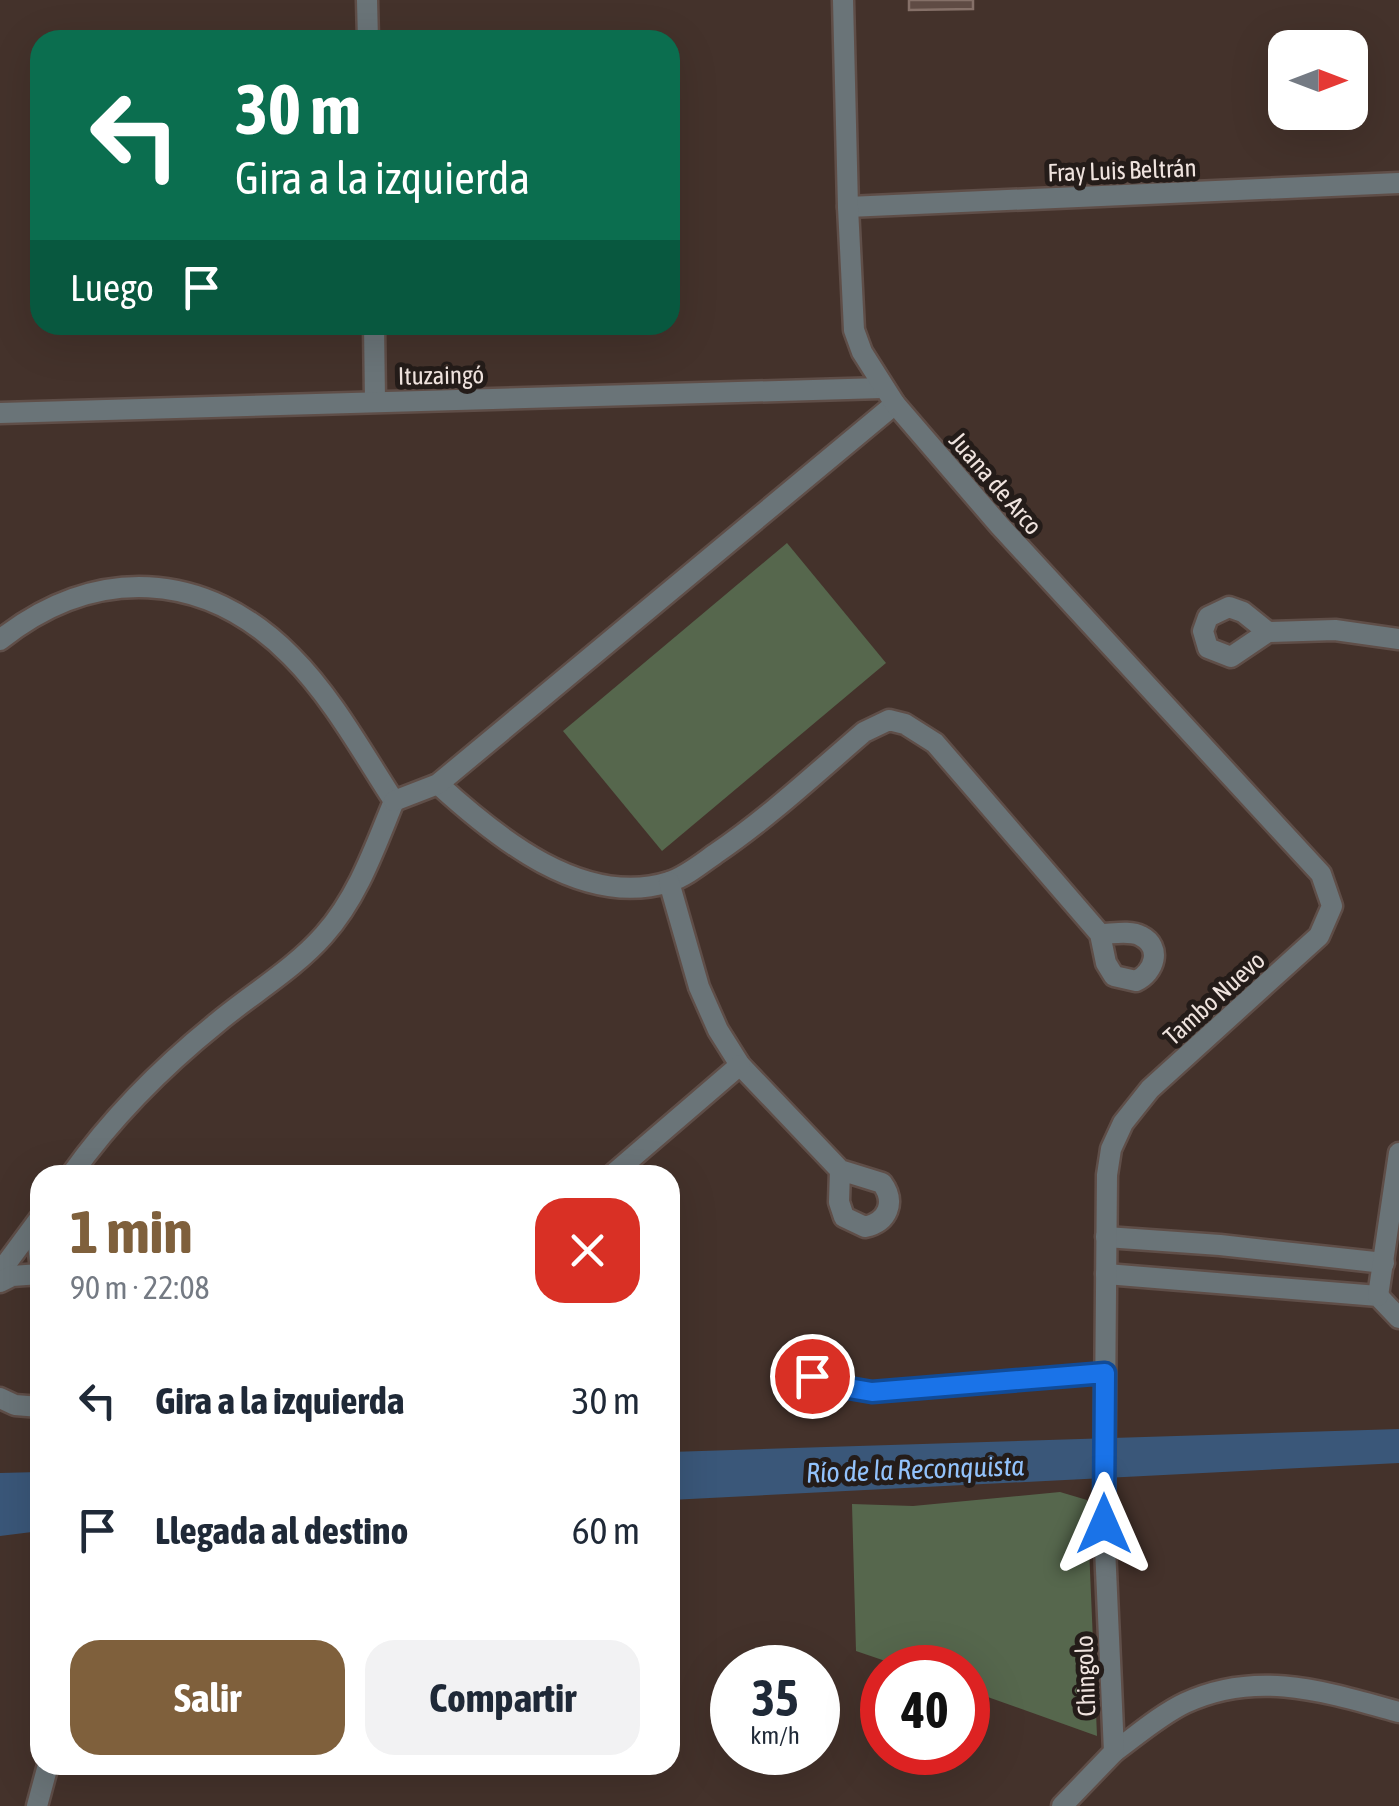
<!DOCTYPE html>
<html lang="es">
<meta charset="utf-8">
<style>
body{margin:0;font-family:"Asap Condensed",sans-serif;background:#f2f2f3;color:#1f2937;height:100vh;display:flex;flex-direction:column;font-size:38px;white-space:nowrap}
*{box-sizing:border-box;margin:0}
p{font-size:32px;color:#747a83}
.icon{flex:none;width:55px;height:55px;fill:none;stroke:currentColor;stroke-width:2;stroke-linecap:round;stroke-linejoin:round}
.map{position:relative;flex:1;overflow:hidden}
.drawer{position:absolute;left:30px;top:1165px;width:650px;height:610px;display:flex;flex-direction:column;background:#fff;border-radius:30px;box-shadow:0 10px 40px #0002}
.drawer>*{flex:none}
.banner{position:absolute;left:30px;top:30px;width:650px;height:305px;border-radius:30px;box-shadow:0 10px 40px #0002;background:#0b6e4f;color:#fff;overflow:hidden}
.needle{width:65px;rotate:90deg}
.fabs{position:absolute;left:1268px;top:30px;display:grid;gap:20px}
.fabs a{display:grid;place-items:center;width:100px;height:100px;border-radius:20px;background:#fff;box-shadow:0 10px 40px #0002;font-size:50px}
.speed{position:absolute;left:710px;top:1645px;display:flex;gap:20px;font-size:50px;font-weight:700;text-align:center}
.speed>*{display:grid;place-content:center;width:130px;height:130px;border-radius:50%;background:#fff;box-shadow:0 10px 40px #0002;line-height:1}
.speed small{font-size:25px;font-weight:400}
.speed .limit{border:15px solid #d22;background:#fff;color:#111}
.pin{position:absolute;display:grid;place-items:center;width:85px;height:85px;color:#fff;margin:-42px;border:5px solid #fff;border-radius:50%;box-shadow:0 2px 10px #0007}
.me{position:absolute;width:110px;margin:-55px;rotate:0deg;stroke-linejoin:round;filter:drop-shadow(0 0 8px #0008)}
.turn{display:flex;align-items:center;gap:35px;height:210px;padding:0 40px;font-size:45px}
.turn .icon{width:130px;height:130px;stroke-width:2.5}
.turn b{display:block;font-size:70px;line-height:85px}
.then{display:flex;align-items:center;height:95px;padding:0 40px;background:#0003;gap:20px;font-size:38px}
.round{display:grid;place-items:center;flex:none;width:105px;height:105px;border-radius:30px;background:#f2f2f3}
.summary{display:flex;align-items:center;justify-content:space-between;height:170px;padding:0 40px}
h1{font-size:60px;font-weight:700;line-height:75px;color:#7f603c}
.primary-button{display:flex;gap:20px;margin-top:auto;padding:20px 40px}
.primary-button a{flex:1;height:115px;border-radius:30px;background:#7f603c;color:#fff;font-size:40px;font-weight:700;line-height:115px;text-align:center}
.primary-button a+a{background:#f2f2f3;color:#1f2937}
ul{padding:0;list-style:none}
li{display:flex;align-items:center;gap:30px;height:130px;padding:0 40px}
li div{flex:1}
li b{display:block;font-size:38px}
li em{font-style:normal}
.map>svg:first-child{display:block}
.green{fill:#56674d}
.water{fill:#3a5779}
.building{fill:#5f4b44;stroke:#857068;stroke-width:2.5}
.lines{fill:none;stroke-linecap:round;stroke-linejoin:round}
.service-casing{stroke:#5f4e48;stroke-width:22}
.minor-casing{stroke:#5f4e48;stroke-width:25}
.tertiary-casing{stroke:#5f4e48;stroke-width:25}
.service{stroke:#6a7478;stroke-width:18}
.minor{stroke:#6a7478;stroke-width:20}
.tertiary{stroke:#6a7478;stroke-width:20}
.route-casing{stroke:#114b97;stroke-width:25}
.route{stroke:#1a73e8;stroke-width:18}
.labels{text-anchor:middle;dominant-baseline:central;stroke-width:10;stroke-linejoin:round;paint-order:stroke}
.street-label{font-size:25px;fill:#efe3de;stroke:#241c19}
.water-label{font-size:28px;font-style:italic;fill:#92c2fb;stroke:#241c19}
</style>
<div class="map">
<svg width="1399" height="1806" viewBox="0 0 1399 1806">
<rect width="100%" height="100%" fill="#44322b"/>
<g class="green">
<polygon points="787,543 886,663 662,851 563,731"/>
<polygon points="1060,1492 1087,1500 1097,1736 968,1690 968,1668 903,1667 856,1651 852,1504 913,1506"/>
</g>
<g class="water">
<polygon points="1399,1429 1399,1463 670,1500 670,1452"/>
<polygon points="40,1472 40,1531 0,1536 0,1473"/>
</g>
<polygon class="building" points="909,0 973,0 973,9 909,10"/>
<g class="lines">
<defs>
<polyline id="service" points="812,1376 837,1386 873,1392 1105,1373"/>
<g id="minor">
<polyline points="367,0 368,40"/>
<polyline points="848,207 1399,183"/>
<polyline points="374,325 375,401"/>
<polyline points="0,413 882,388"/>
<polyline points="1268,632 1243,612 1229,607 1208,617 1203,631 1208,648 1231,657 1268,632 1335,630 1399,639"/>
<path d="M0 640C94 565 205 569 291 656 332 697 362 752 394 801 375 847 358 897 324 935 294 969 253 993 218 1022 162 1067 113 1116 71 1175"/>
<path d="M438 784C496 837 583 909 669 882 685 877 701 864 715 854 768 818 815 774 864 732L889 720 905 724 935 743 1100 934 1106 963 1114 976 1136 981C1154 973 1163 947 1141 936 1130 930 1112 934 1100 934"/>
<polyline points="394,801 438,784 895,404"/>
<path d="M669 882 699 987 718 1030 740 1065 840 1170 882 1183C896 1202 888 1222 865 1227L844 1217 839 1202 840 1170"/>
<polyline points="612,1175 740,1065"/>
<polyline points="40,1228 37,1237 40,1261"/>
<polyline points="1106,1237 1220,1245 1384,1263"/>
<polyline points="0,1272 40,1218"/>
<polyline points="1106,1274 1378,1296 1399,1318"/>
<polyline points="0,1282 12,1276 40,1274"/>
<polyline points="1378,1296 1399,1153"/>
<polyline points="0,1398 15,1405 40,1407"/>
<path d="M1114 1752C1136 1736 1160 1715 1185 1703 1258 1669 1326 1692 1399 1712"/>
<polyline points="37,1806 48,1765"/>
</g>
<polyline id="tertiary" points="843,0 848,207 854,330 862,352 895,404 1000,526 1321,874 1332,906 1319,936 1150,1089 1123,1123 1111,1149 1107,1175 1104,1524 1114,1752 1062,1806"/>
</defs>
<use href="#service" class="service-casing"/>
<use href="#minor" class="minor-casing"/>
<use href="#tertiary" class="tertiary-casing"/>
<use href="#service" class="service"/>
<use href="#minor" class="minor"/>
<use href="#tertiary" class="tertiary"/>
</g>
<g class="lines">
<defs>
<polyline id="route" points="812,1376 837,1386 872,1392 1105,1373 1104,1524"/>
</defs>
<use href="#route" class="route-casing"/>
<use href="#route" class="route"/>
</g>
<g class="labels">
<g class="street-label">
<text transform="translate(1122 170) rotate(-2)">Fray Luis Beltrán</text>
<text transform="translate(441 375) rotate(-1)">Ituzaingó</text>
<text transform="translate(996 483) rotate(49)">Juana de Arco</text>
<text transform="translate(1214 998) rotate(-42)">Tambo Nuevo</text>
<text transform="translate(1085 1676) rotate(-92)">Chingolo</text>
</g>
<g class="water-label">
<text transform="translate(915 1469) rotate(-2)">Río de la Reconquista</text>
</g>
</g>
</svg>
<div class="fabs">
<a><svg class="needle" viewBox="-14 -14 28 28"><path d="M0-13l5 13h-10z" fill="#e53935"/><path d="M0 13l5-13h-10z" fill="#747a83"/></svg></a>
</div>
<div class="speed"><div>35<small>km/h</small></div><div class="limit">40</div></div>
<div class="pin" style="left:812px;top:1376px;background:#d93025"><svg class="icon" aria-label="arrive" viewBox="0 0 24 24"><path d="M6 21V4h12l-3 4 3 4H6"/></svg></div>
<svg class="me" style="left:1104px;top:1524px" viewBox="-20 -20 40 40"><path d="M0-17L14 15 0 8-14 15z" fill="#1a73e8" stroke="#fff" stroke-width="4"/></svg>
<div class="banner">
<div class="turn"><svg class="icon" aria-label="left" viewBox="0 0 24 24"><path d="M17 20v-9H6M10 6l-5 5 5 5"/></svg><div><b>30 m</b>Gira a la izquierda</div></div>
<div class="then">Luego<svg class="icon" aria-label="arrive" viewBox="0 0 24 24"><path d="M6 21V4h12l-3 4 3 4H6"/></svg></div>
</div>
<section class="drawer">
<div class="summary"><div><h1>1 min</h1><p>90 m · 22:08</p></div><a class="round" style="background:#d93025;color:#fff"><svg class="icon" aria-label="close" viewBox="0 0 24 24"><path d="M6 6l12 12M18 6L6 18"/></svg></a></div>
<ul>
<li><svg class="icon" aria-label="left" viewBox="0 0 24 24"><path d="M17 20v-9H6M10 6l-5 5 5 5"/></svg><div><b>Gira a la izquierda</b></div><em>30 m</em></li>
<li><svg class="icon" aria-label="arrive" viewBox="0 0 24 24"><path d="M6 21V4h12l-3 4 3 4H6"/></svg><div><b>Llegada al destino</b></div><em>60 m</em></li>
</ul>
<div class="primary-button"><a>Salir</a><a>Compartir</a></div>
</section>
</div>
